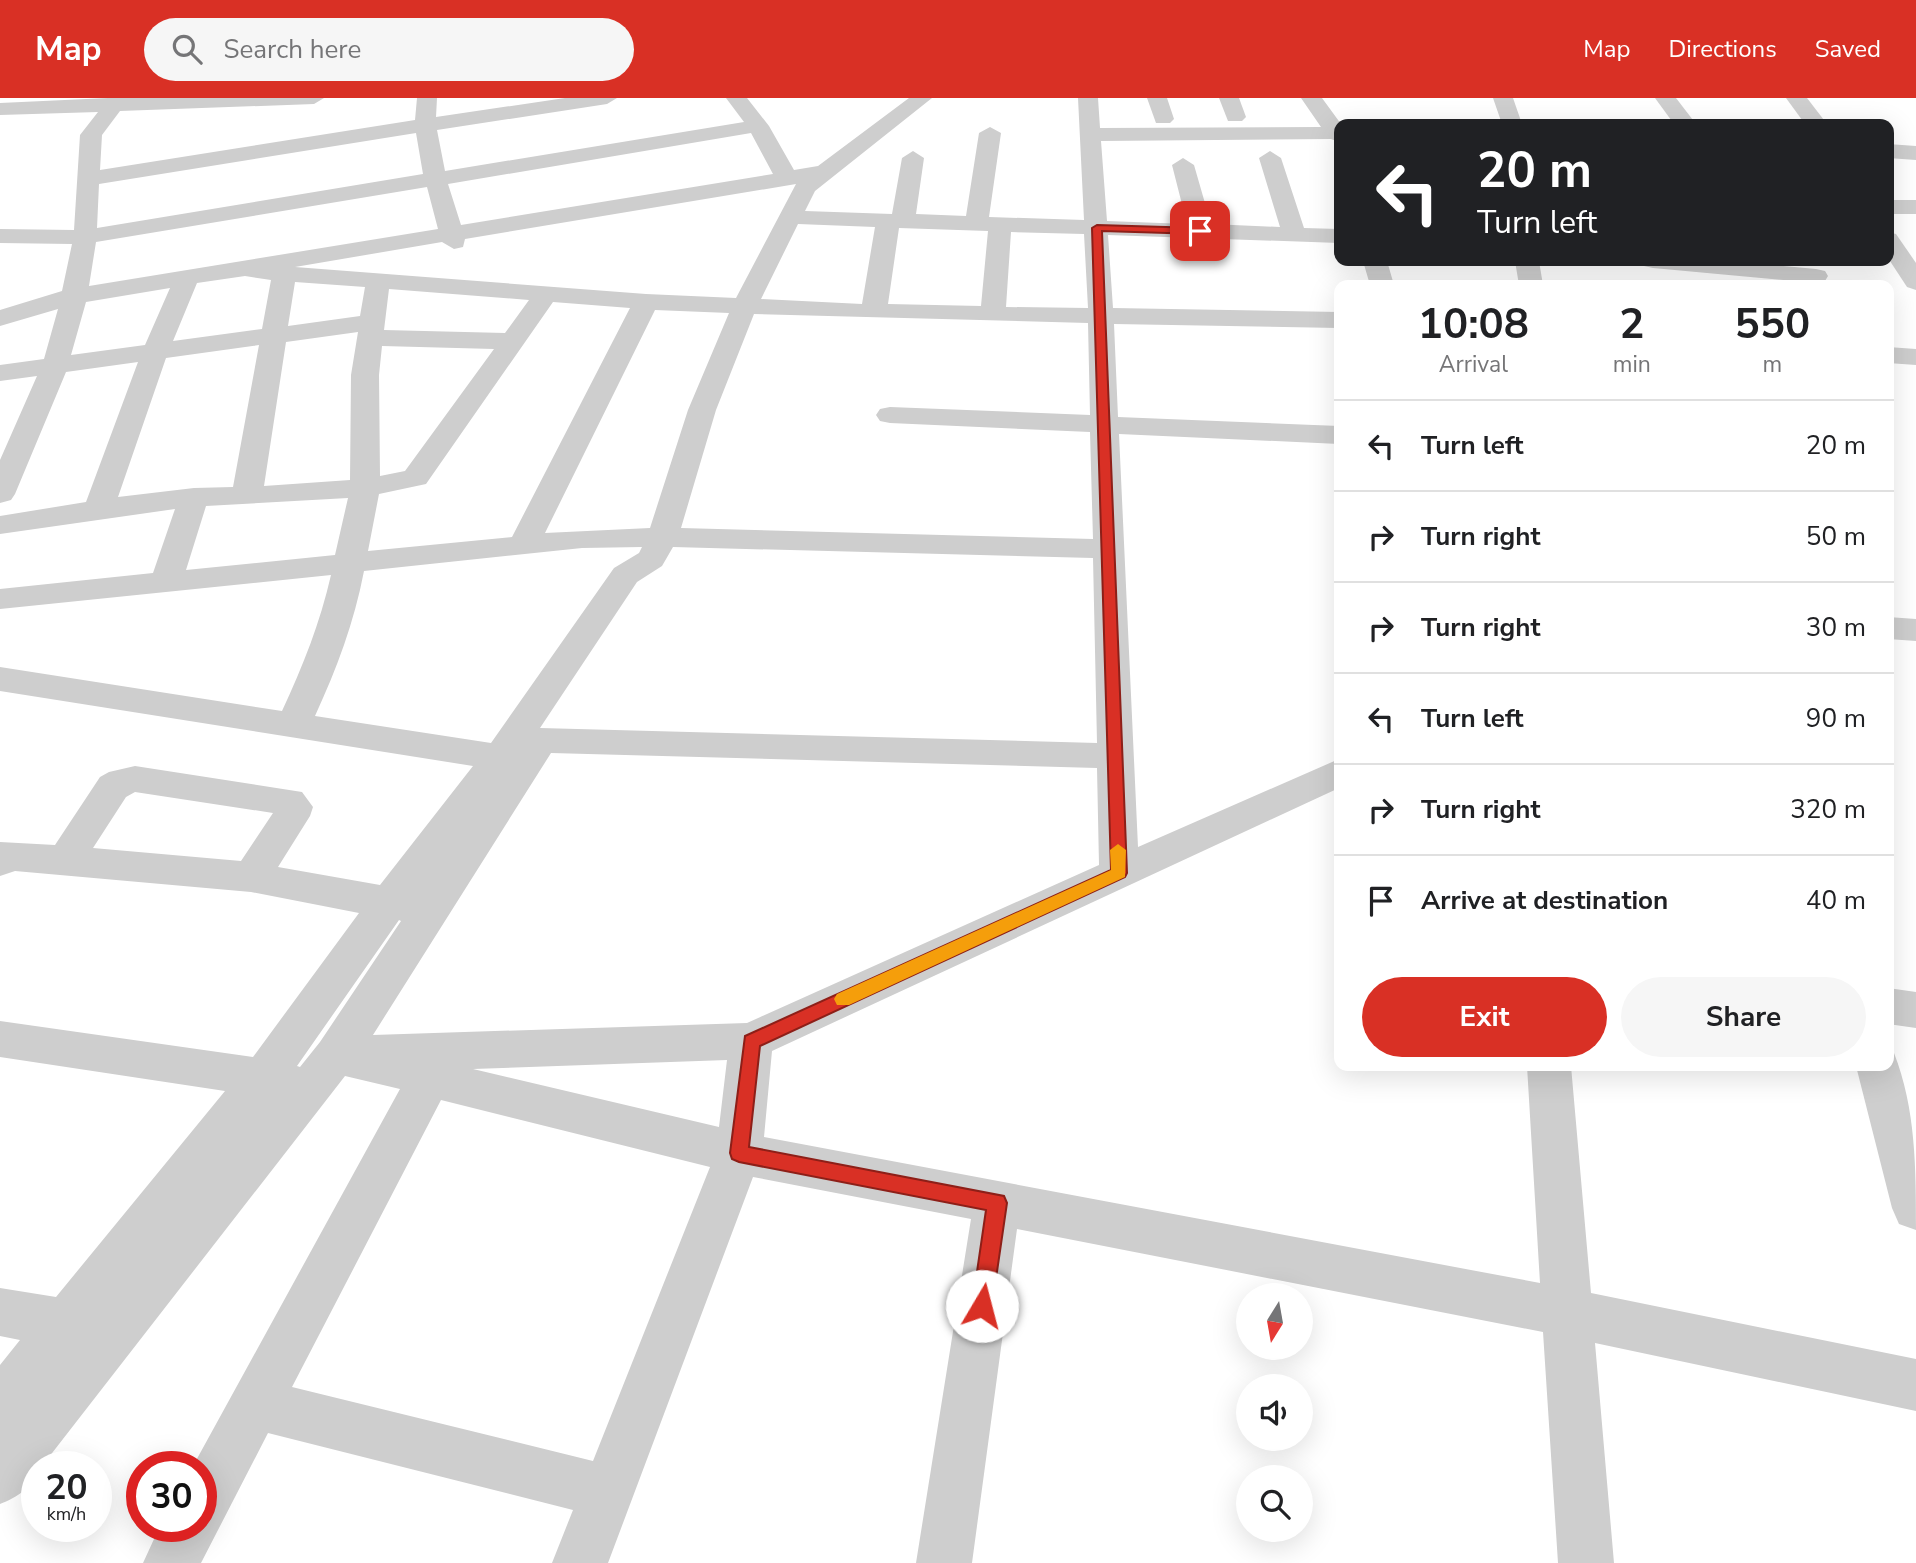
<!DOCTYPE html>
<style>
body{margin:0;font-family:"Nunito Sans",sans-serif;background:#f6f6f6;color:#202124;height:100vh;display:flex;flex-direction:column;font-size:26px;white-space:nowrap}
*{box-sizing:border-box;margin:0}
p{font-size:23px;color:#757577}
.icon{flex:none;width:38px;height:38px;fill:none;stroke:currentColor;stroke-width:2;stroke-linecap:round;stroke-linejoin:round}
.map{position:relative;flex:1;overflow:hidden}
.side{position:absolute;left:1334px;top:182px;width:560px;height:791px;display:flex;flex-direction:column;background:#fff;border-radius:14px;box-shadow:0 7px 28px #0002}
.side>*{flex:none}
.guide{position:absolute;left:1334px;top:21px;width:560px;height:147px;border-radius:14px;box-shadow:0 7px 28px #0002;background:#202124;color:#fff;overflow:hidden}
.needle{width:46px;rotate:191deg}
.buttons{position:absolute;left:1236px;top:1185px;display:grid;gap:14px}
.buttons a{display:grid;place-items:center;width:77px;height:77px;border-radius:50%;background:#fff;box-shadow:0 7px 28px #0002;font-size:35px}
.speed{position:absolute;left:21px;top:1353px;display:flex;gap:14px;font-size:35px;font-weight:700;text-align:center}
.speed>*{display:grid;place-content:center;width:91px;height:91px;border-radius:50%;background:#fff;box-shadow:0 7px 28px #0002;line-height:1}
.speed small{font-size:18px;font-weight:400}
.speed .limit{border:10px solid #d22;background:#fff;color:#111}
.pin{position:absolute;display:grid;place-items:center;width:60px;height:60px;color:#fff;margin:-30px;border-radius:14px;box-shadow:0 4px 10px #0006}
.me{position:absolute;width:77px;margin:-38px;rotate:8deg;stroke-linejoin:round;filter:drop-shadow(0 0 5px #0008)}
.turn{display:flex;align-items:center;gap:24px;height:147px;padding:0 28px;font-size:32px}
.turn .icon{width:91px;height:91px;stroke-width:2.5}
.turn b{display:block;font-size:49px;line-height:60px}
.eta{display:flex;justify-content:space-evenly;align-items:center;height:119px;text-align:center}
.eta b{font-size:42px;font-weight:700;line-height:49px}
.primary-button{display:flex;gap:14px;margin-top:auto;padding:14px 28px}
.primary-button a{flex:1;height:80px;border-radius:42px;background:#d93025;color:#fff;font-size:28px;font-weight:700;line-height:80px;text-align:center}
.primary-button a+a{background:#f6f6f6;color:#202124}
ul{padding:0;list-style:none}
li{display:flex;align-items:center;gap:21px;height:91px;padding:0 28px;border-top:2px solid #e0e0e0}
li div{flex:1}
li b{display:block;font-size:26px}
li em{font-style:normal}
header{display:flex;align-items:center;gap:42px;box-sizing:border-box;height:98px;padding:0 35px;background:#d93025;color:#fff}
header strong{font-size:33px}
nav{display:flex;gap:38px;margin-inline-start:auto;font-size:24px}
.search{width:490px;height:63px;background:#f6f6f6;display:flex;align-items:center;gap:18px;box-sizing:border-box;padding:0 24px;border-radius:38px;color:#757577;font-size:26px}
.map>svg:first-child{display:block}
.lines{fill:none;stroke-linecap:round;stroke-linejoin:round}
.minor{fill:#cecece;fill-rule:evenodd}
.route{fill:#d93025;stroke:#8d1f18;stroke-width:2}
.slow{fill:#f59e0b}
</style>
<header>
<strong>Map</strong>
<div class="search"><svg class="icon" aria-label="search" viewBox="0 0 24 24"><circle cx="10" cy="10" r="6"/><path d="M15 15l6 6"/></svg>Search here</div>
<nav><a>Map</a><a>Directions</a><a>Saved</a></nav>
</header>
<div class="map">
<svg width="1916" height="1465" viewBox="0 0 1916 1465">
<rect width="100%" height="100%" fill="#fff"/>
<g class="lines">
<g class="minor">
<path d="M108 0H324L314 6 120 13 102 37 100 72 415 22 417 0H437L436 19 565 0H617L607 6 437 32 445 73 744 24 726 0H747L769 28 794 72 818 68 909 0H932L815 93 805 113 892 116 902 60 913 53 924 60 916 116 966 118 979 35 990 29 1001 35 989 119 1084 122 1078 0H1098L1100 30 1321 29 1301 0H1322L1341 26 1339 44 1331 41 1101 43 1107 123 1187 126 1172 67 1183 60 1194 67 1211 126 1280 129 1259 60 1270 53 1281 60 1304 130 1339 131V145L1108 137 1113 210 1339 214V230L1114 226 1118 319 1339 328V346L1119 336 1138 749 1339 661V690L772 953 764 1039 1540 1185 1527 968H1571L1591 1195 1916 1261V1313L1595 1245 1614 1465H1558L1543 1234 1017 1131 972 1465H916L971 1121 753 1079 608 1465H552L573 1412 268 1335 201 1465H143L160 1428H201V1368H193L400 991 345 978 42 1368H37C37 1388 16 1400 0 1406V1267L20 1242 0 1238V1190L56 1199 225 993 0 959V923L253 959 359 815 251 794 15 773 0 778V744L55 747 100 679 109 674 135 668 302 694 313 709 310 718 278 769 380 787 473 668 0 593V569L282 613C303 568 320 525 331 477L0 511V491L153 475 175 411 0 436V418L86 404 138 264 66 274 15 396 11 402 0 405V362L37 278 0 283V267L44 261 58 211 0 228V212L62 193 72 146 0 145V131L74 132 80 37 98 14 0 17V5ZM416 35 423 76 97 130 99 86ZM751 35 773 76 461 127 448 86ZM796 86 736 200 646 196 295 169 442 144 454 151 463 149 465 141ZM427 89 438 131 89 188 96 144ZM798 126 875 129 862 206 761 201ZM899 130 988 133 981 208 888 206ZM1011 134 1084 136 1088 210 1006 209ZM245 178 271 182 262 231 173 243 197 185ZM295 184 365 189 360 218 288 228ZM170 190 145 247 71 257 86 204ZM389 191 529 202 505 235 384 232ZM553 204 630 210 512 439 368 453 379 396 426 386ZM655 212 729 215 688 312 650 430 545 435ZM754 216 1088 225 1090 317 890 309 880 311 876 317 880 323 890 325 1090 334 1093 441 681 430 716 312ZM358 234 351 277 350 382 264 388 286 244ZM259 247 233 389 194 390 118 399 166 260ZM382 248 494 251 405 373 380 378 379 277ZM348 400 335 457 186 472 206 408ZM642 449 639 455 614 470 491 645 315 618C337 570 354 525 364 473L582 450ZM673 449 1093 460 1097 645 540 630 637 484 662 468ZM551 655 1097 670 1099 767 747 925 373 937ZM135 694 273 715 241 763 93 750 126 699ZM399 822 401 823 320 944 300 969 297 968ZM727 962 719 1029 473 971ZM441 1002 710 1069 593 1363 292 1289Z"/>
<polygon points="1147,0 1167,0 1174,21 1170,25 1156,25"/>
<polygon points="1219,0 1239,0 1246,19 1242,23 1228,23"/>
<polygon points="1493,0 1513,0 1522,26 1502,26"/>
<polygon points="1655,0 1676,0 1696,26 1674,26"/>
<polygon points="1786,0 1807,0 1827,26 1805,26"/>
<polygon points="1888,46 1916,48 1916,62 1888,60"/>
<rect x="1888" y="102" width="28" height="14"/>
<polygon points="1888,134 1896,136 1916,165 1916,192 1907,189 1888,160"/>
<polygon points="1363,163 1387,163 1394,187 1370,187"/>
<polygon points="1515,163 1539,163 1543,187 1519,187"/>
<polygon points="1641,163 1731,163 1816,171 1825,173 1828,178 1825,183 1816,185 1653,170 1644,168"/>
<polygon points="1888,249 1916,251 1916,267 1888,265"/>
<polygon points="1888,519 1916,521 1916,543 1888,541"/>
<polygon points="1888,890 1916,894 1916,930 1888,926"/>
<path d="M1888 953 1894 955C1916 1011 1916 1071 1916 1132L1899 1126 1892 1110 1856 968H1888Z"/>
</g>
</g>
<polygon class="route" points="1097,127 1200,130 1205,133 1200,136 1102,133 1127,775 1125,779 760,948 749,1049 1004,1098 1007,1105 992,1208 989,1215 982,1218 975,1215 972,1208 986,1112 739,1064 732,1061 730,1055 745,938 1111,772 1092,130"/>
<polygon class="slow" points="1118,746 1126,752 1125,779 849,907 837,907 834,901 837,896 1111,772 1110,752"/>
</svg>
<div class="buttons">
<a><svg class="needle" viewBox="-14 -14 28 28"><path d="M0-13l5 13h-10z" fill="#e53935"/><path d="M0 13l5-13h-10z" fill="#757577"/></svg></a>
<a><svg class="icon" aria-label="sound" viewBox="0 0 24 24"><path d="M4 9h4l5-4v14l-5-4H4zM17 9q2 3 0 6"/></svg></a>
<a><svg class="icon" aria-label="search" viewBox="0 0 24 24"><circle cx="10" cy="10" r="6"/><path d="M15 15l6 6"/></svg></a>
</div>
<div class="speed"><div>20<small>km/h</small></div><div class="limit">30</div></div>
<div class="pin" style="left:1200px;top:133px;background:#d93025"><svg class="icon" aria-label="arrive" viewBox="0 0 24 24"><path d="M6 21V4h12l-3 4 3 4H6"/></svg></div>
<svg class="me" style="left:982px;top:1208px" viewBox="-20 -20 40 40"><circle r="19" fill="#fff"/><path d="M0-13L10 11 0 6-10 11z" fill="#d93025"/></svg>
<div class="guide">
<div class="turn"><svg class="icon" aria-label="left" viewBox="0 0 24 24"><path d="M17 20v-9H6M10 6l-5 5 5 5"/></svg><div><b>20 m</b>Turn left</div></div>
</div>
<section class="side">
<div class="eta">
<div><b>10:08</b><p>Arrival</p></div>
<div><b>2</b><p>min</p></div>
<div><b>550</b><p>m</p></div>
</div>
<ul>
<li><svg class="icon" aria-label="left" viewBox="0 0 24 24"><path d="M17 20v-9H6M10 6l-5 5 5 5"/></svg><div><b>Turn left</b></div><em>20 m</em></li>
<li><svg class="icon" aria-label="right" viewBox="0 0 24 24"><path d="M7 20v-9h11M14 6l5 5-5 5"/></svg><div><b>Turn right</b></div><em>50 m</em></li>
<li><svg class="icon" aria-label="right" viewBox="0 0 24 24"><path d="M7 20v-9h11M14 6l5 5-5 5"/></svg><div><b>Turn right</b></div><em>30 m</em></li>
<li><svg class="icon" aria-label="left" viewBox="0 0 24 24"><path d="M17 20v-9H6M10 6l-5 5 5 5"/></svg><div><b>Turn left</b></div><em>90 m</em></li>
<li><svg class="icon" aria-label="right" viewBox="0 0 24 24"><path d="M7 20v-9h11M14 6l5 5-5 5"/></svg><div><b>Turn right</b></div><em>320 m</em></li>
<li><svg class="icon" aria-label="arrive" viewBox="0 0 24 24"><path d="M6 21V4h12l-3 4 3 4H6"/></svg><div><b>Arrive at destination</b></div><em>40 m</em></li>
</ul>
<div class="primary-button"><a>Exit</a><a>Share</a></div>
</section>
</div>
